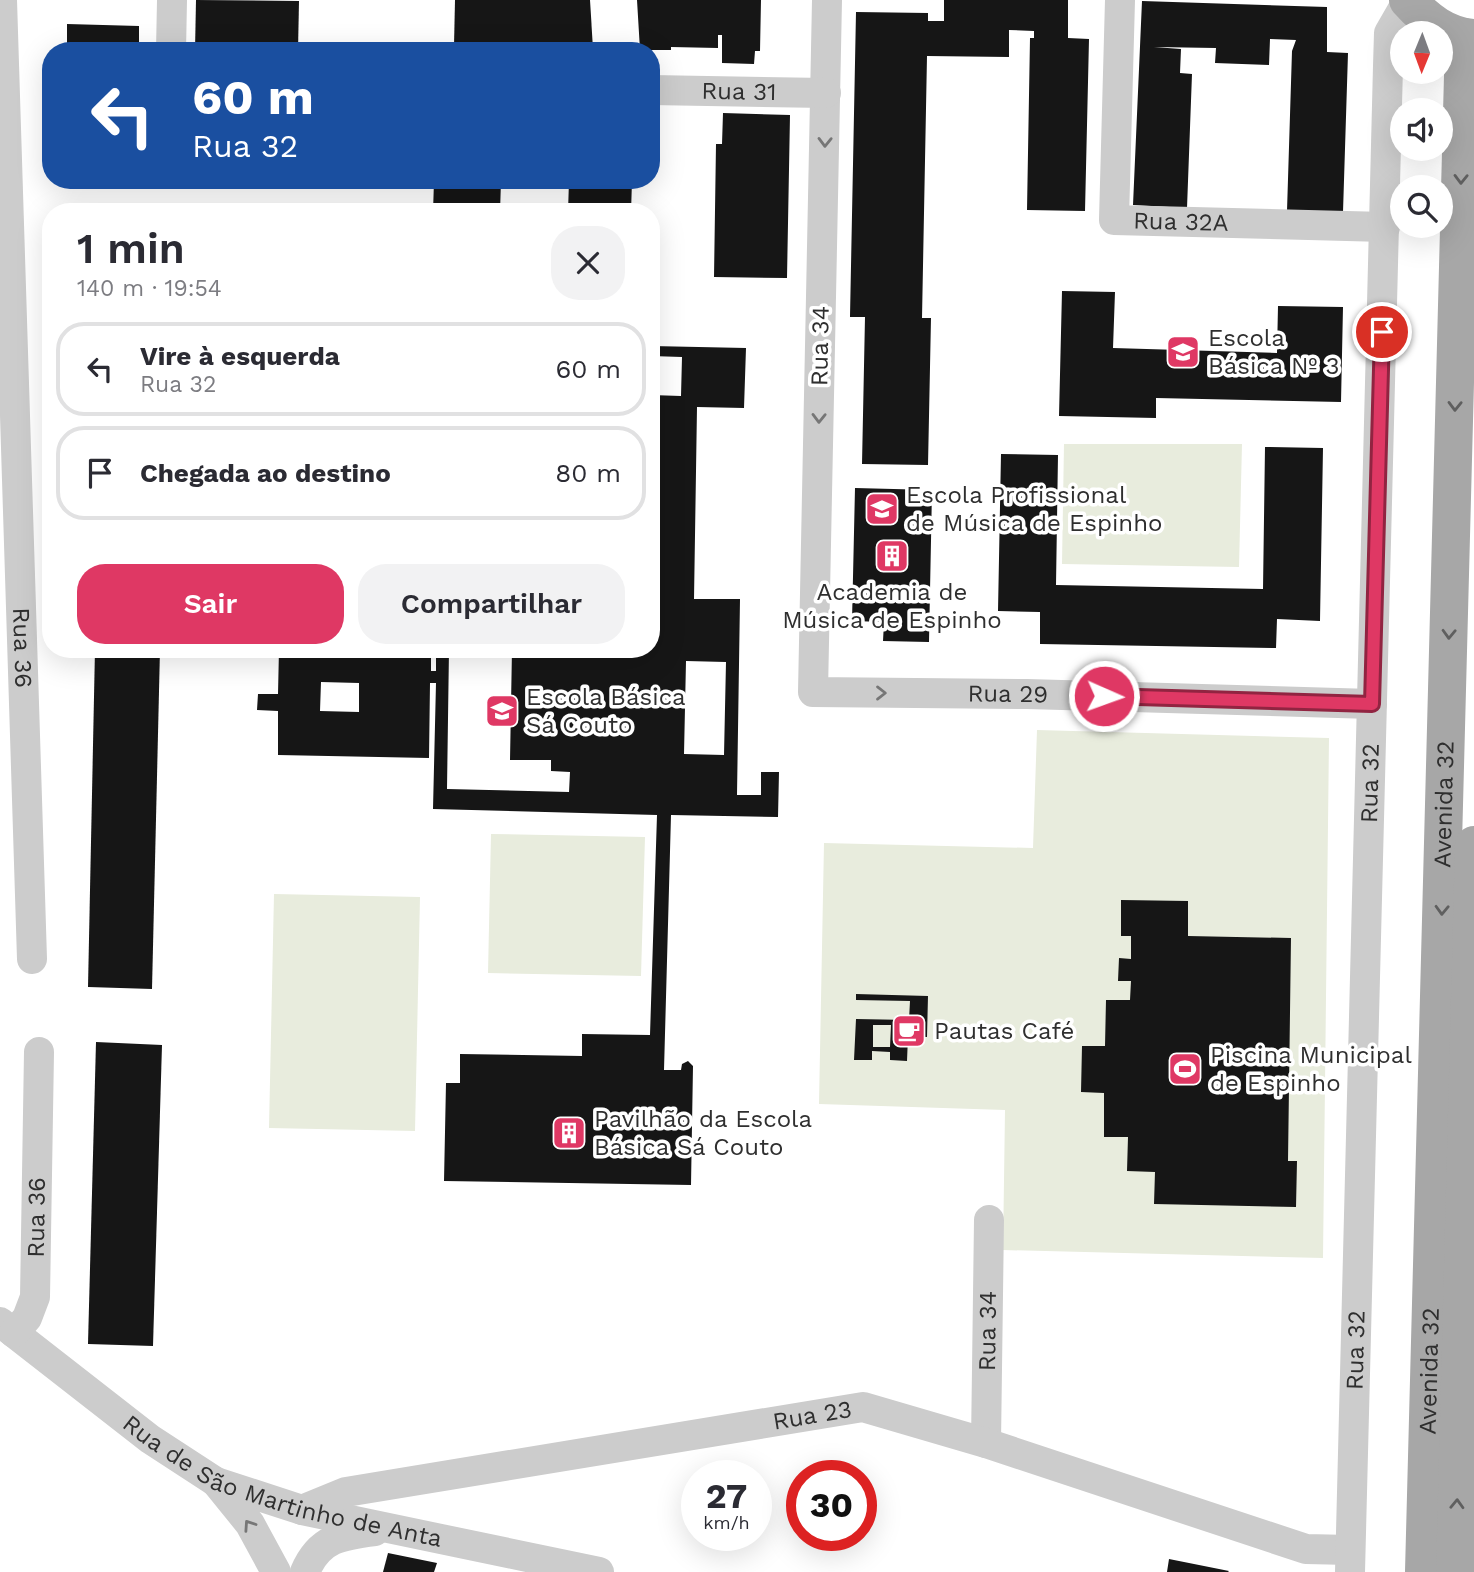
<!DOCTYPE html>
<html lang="pt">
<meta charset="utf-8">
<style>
body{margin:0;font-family:"Work Sans",sans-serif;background:#f2f2f3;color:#2b2b33;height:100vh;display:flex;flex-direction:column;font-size:26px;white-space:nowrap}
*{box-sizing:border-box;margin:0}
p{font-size:23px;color:#7c7c81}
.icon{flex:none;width:38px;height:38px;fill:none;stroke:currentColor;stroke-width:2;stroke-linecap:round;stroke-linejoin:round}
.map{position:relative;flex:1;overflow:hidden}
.details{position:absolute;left:42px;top:203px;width:618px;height:455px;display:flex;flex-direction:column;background:#fff;border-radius:28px;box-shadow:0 7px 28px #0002}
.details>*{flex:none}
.hud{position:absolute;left:42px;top:42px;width:618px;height:147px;border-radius:28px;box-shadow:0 7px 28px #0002;background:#1a4fa0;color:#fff;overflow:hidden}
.needle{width:46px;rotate:181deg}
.buttons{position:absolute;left:1390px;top:21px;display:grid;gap:14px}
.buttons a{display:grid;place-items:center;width:63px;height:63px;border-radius:50%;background:#fff;box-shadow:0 7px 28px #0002;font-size:35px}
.speed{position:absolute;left:681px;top:1460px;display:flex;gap:14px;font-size:35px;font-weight:700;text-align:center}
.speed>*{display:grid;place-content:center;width:91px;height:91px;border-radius:50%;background:#fff;box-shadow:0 7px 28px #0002;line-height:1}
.speed small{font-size:18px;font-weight:400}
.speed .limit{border:10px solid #d22;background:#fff;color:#111}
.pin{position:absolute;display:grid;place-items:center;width:60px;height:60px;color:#fff;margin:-30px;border:4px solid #fff;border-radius:50%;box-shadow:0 2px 7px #0007}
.me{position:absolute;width:77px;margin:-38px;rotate:92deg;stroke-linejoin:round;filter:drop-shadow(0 0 5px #0008)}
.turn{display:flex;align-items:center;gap:24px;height:147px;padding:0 35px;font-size:32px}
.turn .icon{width:91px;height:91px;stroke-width:2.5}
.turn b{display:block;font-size:49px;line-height:60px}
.round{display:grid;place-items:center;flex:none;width:74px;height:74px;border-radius:28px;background:#f2f2f3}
.headline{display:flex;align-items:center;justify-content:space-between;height:119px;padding:0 35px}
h1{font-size:42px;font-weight:600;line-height:52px}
.primary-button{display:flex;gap:14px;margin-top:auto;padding:14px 35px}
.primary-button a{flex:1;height:80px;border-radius:28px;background:#df3864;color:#fff;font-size:28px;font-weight:600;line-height:80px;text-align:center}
.primary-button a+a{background:#f2f2f3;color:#2b2b33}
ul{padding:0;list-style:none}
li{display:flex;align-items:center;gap:21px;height:94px;margin:0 14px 10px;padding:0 21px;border:4px solid #e1e1e2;border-radius:28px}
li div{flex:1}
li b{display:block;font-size:26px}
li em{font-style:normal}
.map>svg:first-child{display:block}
.green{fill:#e8ecdd}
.building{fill:#161616;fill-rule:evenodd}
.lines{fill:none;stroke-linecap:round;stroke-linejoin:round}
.minor{stroke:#ccc;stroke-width:30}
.major{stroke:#a7a7a7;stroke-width:38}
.oneway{stroke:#767676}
.oneway2{stroke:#5f5f5f}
.route-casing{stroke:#912441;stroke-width:18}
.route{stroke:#df3864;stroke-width:12}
.labels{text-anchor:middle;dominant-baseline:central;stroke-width:7;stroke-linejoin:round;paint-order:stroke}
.street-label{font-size:24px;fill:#2f2f2f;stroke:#fff}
.poi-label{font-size:24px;fill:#2f2f2f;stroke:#fff;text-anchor:start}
</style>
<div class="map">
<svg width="1474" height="1572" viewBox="0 0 1474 1572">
<rect width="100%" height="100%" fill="#fff"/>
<g class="green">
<polygon points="1064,444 1242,444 1239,567 1062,564"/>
<polygon points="1037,730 1329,738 1323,1258 1003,1250 1005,1110 819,1104 824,843 1033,848"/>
<polygon points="491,834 645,837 641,976 488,973"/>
<polygon points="274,894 420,897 415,1131 269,1128"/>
</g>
<g class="building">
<polygon points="196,0 299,1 298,51 195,51"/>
<polygon points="455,0 590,0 593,49 454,46"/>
<polygon points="637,0 761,0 760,51 755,51 754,64 722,63 722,35 718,35 718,48 671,47 671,50 640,50"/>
<polygon points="944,0 1068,0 1068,38 1089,39 1085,211 1027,210 1030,38 1034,38 1034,31 1009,30 1009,57 927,56 922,318 931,318 928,465 862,464 865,317 850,317 856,12 928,13 928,21 944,21"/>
<polygon points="1142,1 1327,7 1327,52 1348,53 1343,212 1287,211 1292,51 1296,40 1270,39 1269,65 1215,63 1216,48 1154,47 1181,49 1180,73 1192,74 1187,208 1133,205"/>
<polygon points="67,24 139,26 139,51 67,51"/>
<polygon points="723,113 790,115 787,278 714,277 716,144 722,144"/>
<polygon points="434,180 501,180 500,212 433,212"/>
<polygon points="569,180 632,180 631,212 568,212"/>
<polygon points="1062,291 1115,292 1113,348 1277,353 1278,306 1343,307 1341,402 1156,398 1156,418 1059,416"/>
<path d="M651 346 746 348 744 408 697 407 694 599H740L737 795H761V772H779L778 817 671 815 664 1070H681L682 1064 688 1061 693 1066 691 1185 444 1181 446 1083H460V1054L582 1056V1034L650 1035 657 815 433 809 436 683H430L429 758 278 755V711L257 710 258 694H278L279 649H431V671H436V649H449L447 789 569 792 570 772 551 771V760H510L512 649H651V395L681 396 682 357 651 356ZM686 661 726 662 724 755 684 754ZM321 682 359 683V712L320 711Z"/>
<polygon points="1265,447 1323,448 1320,621 1277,619 1276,648 1040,644 1040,612 998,611 1001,454 1058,455 1056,585 1263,589"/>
<polygon points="855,488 932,490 929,642 883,641 884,622 852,621"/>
<polygon points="95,649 160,649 152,989 88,987"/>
<polygon points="1121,900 1188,901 1188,936 1291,938 1288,1161 1297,1161 1296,1207 1154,1204 1155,1172 1127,1171 1128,1137 1104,1137 1104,1093 1081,1092 1082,1046 1105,1046 1106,1000 1130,1000 1131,981 1118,981 1119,958 1131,959 1131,936 1121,936"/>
<path d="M856 994 928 996 927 1037 908 1036 907 1061 890 1060V1052L872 1051V1060H854L856 1019 909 1020 910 1001 856 1000ZM873 1025H891L890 1047H873Z"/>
<polygon points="96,1042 162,1045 153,1346 88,1344"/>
<polygon points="388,1553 437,1563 434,1572 383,1572"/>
<polygon points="1169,1559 1229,1571 1228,1572 1167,1572"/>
</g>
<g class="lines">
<g class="minor">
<path id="s1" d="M2 0 32 959"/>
<path id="s2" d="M827 0 813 692 1027 694 1372 704"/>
<path id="s3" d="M1120 0 1114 220 1385 227"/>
<polyline points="171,51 172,0"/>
<path id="s4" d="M651 90 826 93"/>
<path id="s5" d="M0 1322 150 1439 216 1482 302 1510 599 1572"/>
<path id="s6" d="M14 1333 27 1318 35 1297 39 1052"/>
<path id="s7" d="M986 1443 989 1220"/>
<polyline points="216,1482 250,1524 276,1572"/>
<path id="s8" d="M302 1510 346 1492 863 1407 986 1443 1306 1549 1350 1550"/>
<path d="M305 1572C319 1538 342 1535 375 1531"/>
<path id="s9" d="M1350 1572 1388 66 1389 33 1408 0"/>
</g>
<g class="major">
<path d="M1408 0C1426 20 1446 36 1474 38"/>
<path id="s10" d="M1424 1572 1464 37"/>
<polyline points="1455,1572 1474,845"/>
</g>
</g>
<defs><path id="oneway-chevron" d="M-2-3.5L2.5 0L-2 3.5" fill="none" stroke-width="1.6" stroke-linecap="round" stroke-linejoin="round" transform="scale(1.75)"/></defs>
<g class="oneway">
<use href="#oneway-chevron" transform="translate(825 142) rotate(91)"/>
<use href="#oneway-chevron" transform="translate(819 418) rotate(91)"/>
<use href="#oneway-chevron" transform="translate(881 693)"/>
<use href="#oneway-chevron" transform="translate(249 1525) rotate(-124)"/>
</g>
<g class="oneway2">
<use href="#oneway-chevron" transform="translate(1461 179) rotate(91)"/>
<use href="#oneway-chevron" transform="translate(1455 406) rotate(91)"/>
<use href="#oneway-chevron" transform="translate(1449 634) rotate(92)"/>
<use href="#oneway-chevron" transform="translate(1442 910) rotate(92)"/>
<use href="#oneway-chevron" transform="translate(1457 1504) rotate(-88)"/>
</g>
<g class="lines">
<defs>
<polyline id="route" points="1104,696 1372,704 1382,332"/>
</defs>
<use href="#route" class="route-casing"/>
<use href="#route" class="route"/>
</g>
<defs>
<symbol id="school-square" viewBox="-11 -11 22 22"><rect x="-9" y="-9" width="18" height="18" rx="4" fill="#df3864" stroke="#fff"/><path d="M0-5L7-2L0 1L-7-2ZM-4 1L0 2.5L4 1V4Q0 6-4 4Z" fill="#fff"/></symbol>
<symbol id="building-square" viewBox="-11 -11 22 22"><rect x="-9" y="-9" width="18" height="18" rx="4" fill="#df3864" stroke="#fff"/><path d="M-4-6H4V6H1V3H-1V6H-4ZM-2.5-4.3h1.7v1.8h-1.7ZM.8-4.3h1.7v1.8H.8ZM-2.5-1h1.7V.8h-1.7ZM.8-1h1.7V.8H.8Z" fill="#fff"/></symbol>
<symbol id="cafe-square" viewBox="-11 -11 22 22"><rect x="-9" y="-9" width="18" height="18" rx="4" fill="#df3864" stroke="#fff"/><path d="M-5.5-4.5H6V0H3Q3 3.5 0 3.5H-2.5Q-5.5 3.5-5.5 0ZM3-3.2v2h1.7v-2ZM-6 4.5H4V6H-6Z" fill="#fff"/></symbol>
<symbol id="stadium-square" viewBox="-11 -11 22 22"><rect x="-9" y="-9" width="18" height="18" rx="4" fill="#df3864" stroke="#fff"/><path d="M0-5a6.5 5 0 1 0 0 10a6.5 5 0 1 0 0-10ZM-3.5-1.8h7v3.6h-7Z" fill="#fff"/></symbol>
</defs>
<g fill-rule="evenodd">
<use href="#school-square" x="1164" y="333" width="38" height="38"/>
<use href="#school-square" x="863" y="490" width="38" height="38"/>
<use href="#building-square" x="873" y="537" width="38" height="38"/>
<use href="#school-square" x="483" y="692" width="38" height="38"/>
<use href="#cafe-square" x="890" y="1012" width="38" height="38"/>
<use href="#stadium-square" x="1166" y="1050" width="38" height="38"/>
<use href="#building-square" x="550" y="1114" width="38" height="38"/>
</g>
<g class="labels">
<g class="street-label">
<text stroke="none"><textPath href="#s4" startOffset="88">Rua 31</textPath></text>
<text stroke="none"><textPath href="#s3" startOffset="287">Rua 32A</textPath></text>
<text transform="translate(820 346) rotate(-89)">Rua 34</text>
<text stroke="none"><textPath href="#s1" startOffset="648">Rua 36</textPath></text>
<text stroke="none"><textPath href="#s2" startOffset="887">Rua 29</textPath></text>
<text stroke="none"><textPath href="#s9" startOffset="789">Rua 32</textPath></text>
<text stroke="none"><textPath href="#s10" startOffset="768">Avenida 32</textPath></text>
<text stroke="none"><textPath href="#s6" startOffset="122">Rua 36</textPath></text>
<text stroke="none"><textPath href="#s7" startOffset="112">Rua 34</textPath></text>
<text stroke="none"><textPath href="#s9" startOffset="222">Rua 32</textPath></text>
<text stroke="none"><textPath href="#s10" startOffset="201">Avenida 32</textPath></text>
<text stroke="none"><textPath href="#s8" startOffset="520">Rua 23</textPath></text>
<text stroke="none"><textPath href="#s5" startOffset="331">Rua de São Martinho de Anta</textPath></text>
</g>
<g class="poi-label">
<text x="1208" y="338">Escola<tspan x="1208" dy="28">Básica Nº 3</tspan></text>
<text x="906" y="495">Escola Profissional<tspan x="906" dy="28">de Música de Espinho</tspan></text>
<text x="892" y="592" text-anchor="middle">Academia de<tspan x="892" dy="28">Música de Espinho</tspan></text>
<text x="526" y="697">Escola Básica<tspan x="526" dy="28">Sá Couto</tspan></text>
<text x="934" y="1031">Pautas Café</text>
<text x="1210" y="1055">Piscina Municipal<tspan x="1210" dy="28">de Espinho</tspan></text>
<text x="594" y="1119">Pavilhão da Escola<tspan x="594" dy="28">Básica Sá Couto</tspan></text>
</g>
</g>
</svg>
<div class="buttons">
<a><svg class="needle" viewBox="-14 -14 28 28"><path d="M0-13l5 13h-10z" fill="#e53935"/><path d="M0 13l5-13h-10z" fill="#7c7c81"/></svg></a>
<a><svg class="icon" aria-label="sound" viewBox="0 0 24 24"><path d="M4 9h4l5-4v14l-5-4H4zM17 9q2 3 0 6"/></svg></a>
<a><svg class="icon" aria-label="search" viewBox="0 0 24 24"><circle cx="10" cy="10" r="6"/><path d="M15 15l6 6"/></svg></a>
</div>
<div class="speed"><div>27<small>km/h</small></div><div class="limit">30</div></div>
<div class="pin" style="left:1382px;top:332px;background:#d93025"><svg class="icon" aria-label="arrive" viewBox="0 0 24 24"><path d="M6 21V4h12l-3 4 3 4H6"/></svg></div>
<svg class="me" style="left:1104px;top:696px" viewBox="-20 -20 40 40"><circle r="17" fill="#df3864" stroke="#fff" stroke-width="3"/><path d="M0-11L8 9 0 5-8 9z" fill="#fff"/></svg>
<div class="hud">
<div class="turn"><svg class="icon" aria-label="left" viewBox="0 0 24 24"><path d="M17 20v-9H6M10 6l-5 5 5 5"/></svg><div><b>60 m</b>Rua 32</div></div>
</div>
<section class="details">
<div class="headline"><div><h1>1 min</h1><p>140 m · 19:54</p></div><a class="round"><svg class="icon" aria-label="close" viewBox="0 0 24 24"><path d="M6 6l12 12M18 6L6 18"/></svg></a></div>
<ul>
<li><svg class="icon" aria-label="left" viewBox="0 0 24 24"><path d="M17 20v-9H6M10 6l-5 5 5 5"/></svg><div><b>Vire à esquerda</b><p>Rua 32</p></div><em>60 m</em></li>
<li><svg class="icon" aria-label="arrive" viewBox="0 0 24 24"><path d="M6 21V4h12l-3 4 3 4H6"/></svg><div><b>Chegada ao destino</b></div><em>80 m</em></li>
</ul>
<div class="primary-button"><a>Sair</a><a>Compartilhar</a></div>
</section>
</div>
